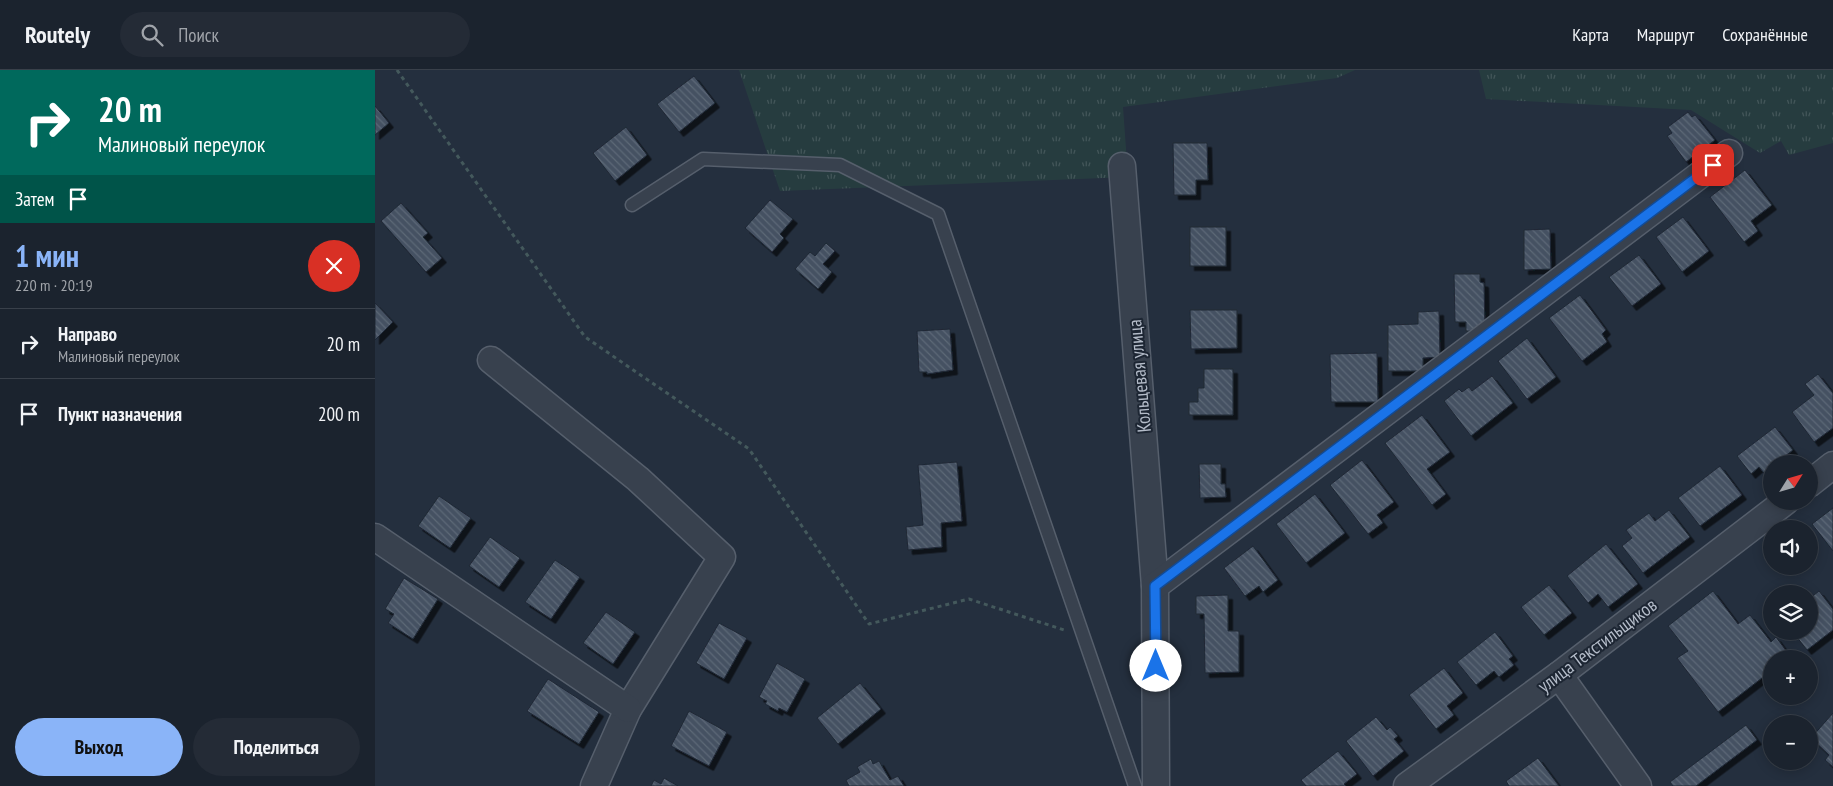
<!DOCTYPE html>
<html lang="ru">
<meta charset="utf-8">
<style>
body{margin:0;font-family:"PT Sans Narrow",sans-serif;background:#242b36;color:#f1f3f6;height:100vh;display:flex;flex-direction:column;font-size:19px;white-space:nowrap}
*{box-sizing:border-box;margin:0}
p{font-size:16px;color:#a0a4aa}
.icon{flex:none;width:28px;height:28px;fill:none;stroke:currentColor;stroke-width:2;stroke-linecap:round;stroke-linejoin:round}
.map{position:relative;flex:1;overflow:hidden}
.panel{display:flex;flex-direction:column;background:#1b232e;width:375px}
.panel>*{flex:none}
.banner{background:#00695c;color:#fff;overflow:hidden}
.needle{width:32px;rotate:53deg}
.fabs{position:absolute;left:1388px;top:385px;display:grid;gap:10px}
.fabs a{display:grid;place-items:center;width:55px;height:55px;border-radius:50%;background:#1b232e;box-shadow:0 2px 12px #0003,0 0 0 1px #39404a;font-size:25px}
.pin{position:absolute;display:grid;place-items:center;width:42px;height:42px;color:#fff;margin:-21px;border-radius:10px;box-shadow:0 2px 8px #0006}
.me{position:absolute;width:55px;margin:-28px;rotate:0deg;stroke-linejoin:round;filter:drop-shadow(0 0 4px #0008)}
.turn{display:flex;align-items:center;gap:18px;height:105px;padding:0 15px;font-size:22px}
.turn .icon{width:65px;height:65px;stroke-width:2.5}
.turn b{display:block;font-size:35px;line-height:42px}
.then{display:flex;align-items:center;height:48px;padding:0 15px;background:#0003;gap:10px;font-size:19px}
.round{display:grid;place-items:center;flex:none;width:52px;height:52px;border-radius:26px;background:#242b36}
.overview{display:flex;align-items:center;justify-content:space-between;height:85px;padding:0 15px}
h1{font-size:30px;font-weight:600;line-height:38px;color:#8ab4f8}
.cta{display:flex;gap:10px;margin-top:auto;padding:10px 15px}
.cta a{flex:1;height:58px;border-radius:30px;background:#8ab4f8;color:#111;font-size:20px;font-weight:600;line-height:58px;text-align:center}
.cta a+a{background:#242b36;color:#f1f3f6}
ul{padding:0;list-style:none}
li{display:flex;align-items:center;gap:15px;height:70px;padding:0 15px;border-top:1px solid #39404a}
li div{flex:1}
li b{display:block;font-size:19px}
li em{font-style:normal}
header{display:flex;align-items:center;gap:30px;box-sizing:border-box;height:70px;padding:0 25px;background:#1b232e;border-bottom:1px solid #39404a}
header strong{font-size:24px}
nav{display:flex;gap:28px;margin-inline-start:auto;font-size:18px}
.search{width:350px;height:45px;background:#242b36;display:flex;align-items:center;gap:12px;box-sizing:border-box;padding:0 18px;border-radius:28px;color:#a0a4aa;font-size:19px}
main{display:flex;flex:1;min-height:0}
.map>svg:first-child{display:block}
.grass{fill:url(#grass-tufts)}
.building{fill:url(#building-back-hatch);stroke:#1f2835;filter:url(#shadow)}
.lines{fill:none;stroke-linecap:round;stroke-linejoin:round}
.lane-casing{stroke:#565f6c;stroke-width:15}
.street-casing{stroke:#565f6c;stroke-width:29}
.path{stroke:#44595c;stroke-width:3;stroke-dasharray:4 4;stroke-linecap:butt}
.lane{stroke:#38414e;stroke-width:12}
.street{stroke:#38414e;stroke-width:26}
.route-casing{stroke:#114b97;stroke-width:12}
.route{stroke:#1a73e8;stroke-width:9}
.labels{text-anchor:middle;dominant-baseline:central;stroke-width:4;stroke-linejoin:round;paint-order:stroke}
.street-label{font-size:19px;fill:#b4bcc9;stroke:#1d2633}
</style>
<header>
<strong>Routely</strong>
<div class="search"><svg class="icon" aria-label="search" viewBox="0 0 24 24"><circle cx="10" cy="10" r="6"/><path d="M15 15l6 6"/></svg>Поиск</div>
<nav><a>Карта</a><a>Маршрут</a><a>Сохранённые</a></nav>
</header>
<main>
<section class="panel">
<div class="banner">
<div class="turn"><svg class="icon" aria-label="right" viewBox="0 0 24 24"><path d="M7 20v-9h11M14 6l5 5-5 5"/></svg><div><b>20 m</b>Малиновый переулок</div></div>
<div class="then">Затем<svg class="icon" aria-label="arrive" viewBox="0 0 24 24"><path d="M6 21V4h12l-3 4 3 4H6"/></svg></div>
</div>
<div class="overview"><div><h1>1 мин</h1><p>220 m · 20:19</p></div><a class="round" style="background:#d93025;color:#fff"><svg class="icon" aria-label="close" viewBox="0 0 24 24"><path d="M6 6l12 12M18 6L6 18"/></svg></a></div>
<ul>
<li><svg class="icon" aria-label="right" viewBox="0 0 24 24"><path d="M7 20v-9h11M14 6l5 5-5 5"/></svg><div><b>Направо</b><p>Малиновый переулок</p></div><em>20 m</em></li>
<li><svg class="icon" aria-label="arrive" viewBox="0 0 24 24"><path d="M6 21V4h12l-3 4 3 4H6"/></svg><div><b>Пункт назначения</b></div><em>200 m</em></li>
</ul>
<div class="cta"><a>Выход</a><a>Поделиться</a></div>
</section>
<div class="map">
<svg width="1458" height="716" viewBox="0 0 1458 716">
<defs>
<pattern id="grass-tufts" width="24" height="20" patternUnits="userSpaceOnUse" patternTransform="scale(1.25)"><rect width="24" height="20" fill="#263c3f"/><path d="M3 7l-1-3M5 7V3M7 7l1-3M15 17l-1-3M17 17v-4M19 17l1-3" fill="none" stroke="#435659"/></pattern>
<pattern id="building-back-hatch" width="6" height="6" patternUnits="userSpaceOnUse" patternTransform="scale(1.25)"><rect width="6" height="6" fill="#455162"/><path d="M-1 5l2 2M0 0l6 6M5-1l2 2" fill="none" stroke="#5d6877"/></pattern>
<filter id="shadow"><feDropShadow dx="4.5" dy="4.5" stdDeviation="0" flood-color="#0009"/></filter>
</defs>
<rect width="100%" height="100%" fill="#242f3e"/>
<g class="grass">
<polygon points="364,0 980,0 962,8 748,37 753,107 405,121"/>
<polygon points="1104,0 1458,0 1458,73 1414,85 1406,71 1385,83 1316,40 1111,29"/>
</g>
<g class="building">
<polygon points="319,6 340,33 304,62 282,34"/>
<polygon points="0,36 14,53 0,65"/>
<polygon points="1313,42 1317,47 1320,45 1340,70 1311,92 1292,66 1297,63 1293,57"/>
<polygon points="251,57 272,85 240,111 218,83"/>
<polygon points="798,73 832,73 833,110 821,110 821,125 799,125"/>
<polygon points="1370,100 1397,135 1376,151 1383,161 1369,172 1335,127"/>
<polygon points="395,130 418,149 405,164 409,168 397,182 370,158"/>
<polygon points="26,133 53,163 48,167 67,188 51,202 6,151"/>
<polygon points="1308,147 1334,181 1307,202 1281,167"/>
<rect x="815" y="157" width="36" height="39"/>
<polygon points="1175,159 1176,199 1149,200 1149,160"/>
<polygon points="451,173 460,181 448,194 457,202 443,219 420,199 435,182 440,186"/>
<polygon points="1264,185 1286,214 1257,236 1234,207"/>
<polygon points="1079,204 1105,204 1105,212 1109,213 1110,261 1091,261 1091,252 1080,252"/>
<polygon points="1205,225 1231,260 1227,264 1232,272 1207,291 1174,248"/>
<polygon points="0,233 18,252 0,270"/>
<polygon points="815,240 862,240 862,278 816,279"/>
<polygon points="1064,241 1065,287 1048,288 1048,301 1013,301 1013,255 1043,254 1043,242"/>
<polygon points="575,259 578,300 552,304 552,302 544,302 542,261"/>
<polygon points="1152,268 1181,307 1152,329 1123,291"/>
<polygon points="1002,283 1003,332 956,332 955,284"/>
<polygon points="829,299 858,299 858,345 814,345 814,332 823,332 823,318 829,318"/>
<polygon points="1443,304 1458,323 1458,358 1439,372 1417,342 1439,325 1430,314"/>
<polygon points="1117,306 1138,333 1096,366 1069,331 1084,319 1087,322 1094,317 1097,321"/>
<polygon points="1047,345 1075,382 1052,399 1071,424 1057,435 1010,373"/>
<polygon points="1400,357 1418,380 1400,394 1396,394 1396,397 1389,403 1384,397 1376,404 1362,386"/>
<polygon points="987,390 1019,432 1002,445 1008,453 993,464 955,415"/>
<polygon points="582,392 587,451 566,453 567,477 533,480 531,457 548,455 543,395"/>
<polygon points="824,394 846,394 846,414 850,414 851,427 825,428"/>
<polygon points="1345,396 1367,425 1325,456 1303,428"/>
<polygon points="940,424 970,463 931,493 901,454"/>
<polygon points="64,426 96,448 75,478 43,456"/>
<polygon points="1458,438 1458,481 1437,454"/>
<polygon points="1294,440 1315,467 1268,503 1247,476 1257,468 1251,460 1274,443 1280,451"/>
<polygon points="115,467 145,488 124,517 94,496"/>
<polygon points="1231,474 1263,514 1233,537 1223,524 1213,533 1192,506"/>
<polygon points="878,476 903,510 888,522 884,516 870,526 849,498"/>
<polygon points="180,490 205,507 176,549 150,532"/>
<polygon points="29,508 63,529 38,569 13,553 19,544 10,539"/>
<polygon points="1174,515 1197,543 1169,565 1146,537"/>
<polygon points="1338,521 1363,554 1375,545 1396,572 1401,567 1415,586 1412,589 1396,589 1396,601 1343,642 1302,588 1313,581 1293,556"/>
<polygon points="1444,521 1458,539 1458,560 1432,580 1417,561 1434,561 1434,529"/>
<polygon points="853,525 853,561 864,561 864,602 830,603 829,544 821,544 821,526"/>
<polygon points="231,542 260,562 238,594 208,573"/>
<polygon points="344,553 372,568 349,609 321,593"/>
<polygon points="1120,562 1138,586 1134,589 1139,595 1124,607 1119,601 1101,615 1082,592"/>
<polygon points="402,593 430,609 412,642 404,638 403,641 390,634 392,631 384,627"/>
<polygon points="1069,598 1088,623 1072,636 1079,645 1061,659 1034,625"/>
<polygon points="173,609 224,642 204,674 152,641"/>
<polygon points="485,613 506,639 463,674 442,648"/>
<polygon points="314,641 352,662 334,696 296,676"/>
<polygon points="1458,643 1458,697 1450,690 1454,685 1436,668"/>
<polygon points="1001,647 1012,660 1015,657 1023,666 1019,669 1029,681 998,706 971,671"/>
<polygon points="1371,655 1382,670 1321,716 1298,716 1295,712"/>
<polygon points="963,681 982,704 969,714 971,716 931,716 926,710"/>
<polygon points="1163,688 1184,716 1134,716 1131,711"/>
<polygon points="496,689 498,694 504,691 515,710 523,706 529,716 474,716 471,710 485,702 482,697"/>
<polygon points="289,708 303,716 276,716 279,710 286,714"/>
</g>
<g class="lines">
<defs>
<polyline id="lane" points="257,135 328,89 465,95 563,144 760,716"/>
<g id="street">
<polyline points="747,96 780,516 781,716"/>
<polyline points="116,290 263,409 347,487 253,639 219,716"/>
<polyline points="1434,414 1458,395"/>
<polyline points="0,467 253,639"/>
<polyline points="780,516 1354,83"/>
<polyline points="1184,605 1263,716"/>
<polyline points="1032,716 1184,605 1411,431"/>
</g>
</defs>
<use href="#lane" class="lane-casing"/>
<use href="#street" class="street-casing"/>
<polyline class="path" points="22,0 210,267 374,379 494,554 594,529 689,560"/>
<use href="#lane" class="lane"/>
<use href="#street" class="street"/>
</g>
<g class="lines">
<defs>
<polyline id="route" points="781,596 780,516 1338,95"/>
</defs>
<use href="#route" class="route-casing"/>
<use href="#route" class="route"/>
</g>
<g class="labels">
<g class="street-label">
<text transform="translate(764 306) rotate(-95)">Кольцевая улица</text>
<text transform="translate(1222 575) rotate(-37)">улица Текстильщиков</text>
</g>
</g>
</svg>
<div class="fabs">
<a><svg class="needle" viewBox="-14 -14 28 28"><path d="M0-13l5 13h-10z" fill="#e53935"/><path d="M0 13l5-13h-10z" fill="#a0a4aa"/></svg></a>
<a><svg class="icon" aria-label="sound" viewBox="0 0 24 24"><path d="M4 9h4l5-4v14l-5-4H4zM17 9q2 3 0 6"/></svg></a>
<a><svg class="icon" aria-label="layers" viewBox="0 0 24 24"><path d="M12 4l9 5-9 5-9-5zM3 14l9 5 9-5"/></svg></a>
<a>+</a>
<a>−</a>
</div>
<div class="pin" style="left:1338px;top:95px;background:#d93025"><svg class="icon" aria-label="arrive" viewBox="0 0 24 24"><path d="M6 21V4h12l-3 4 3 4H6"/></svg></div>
<svg class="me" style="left:781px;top:596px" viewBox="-20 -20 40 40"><circle r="19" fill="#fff"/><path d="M0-13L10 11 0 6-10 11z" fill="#1a73e8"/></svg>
</div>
</main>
